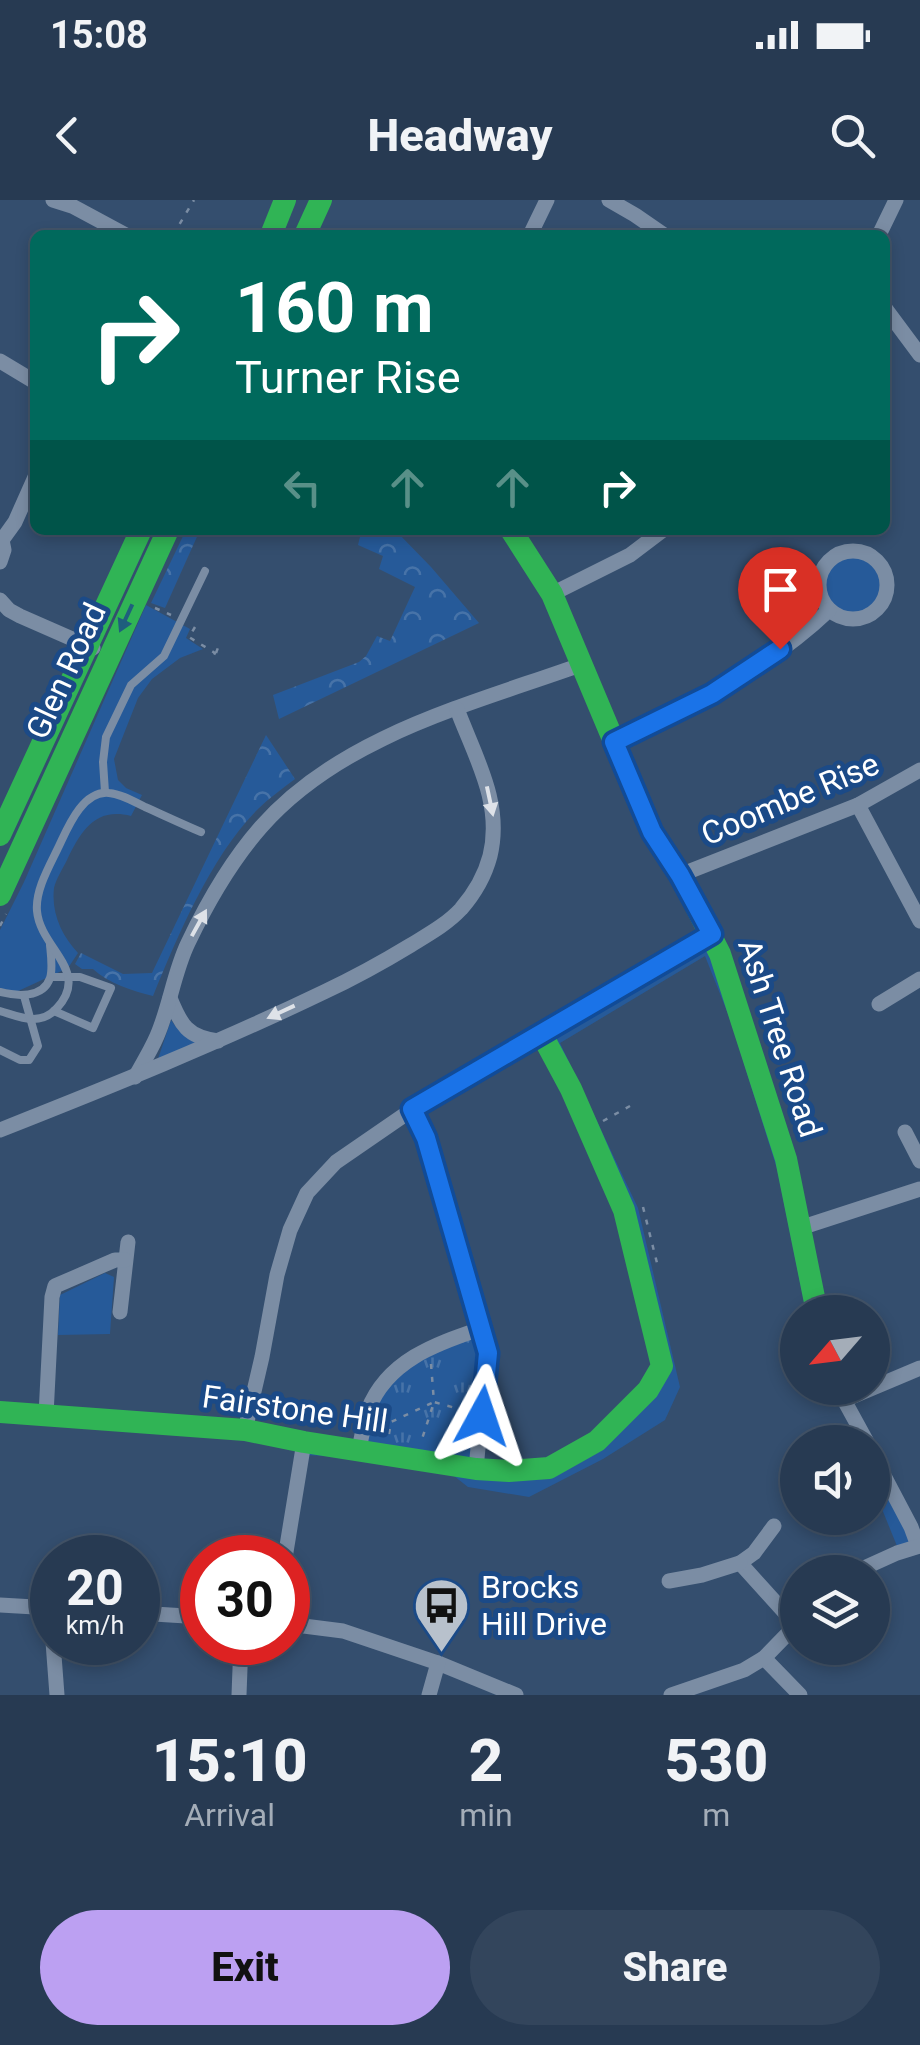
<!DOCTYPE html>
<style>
body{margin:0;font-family:Roboto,sans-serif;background:#33455c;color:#f1f3f6;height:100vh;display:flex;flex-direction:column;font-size:38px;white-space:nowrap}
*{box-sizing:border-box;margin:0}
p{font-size:32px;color:#a4adb8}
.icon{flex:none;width:55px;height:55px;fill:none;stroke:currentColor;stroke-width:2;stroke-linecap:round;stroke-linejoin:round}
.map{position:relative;height:1495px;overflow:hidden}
.sheet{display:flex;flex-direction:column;background:#273a52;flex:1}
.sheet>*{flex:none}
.guide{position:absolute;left:30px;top:30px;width:860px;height:305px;border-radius:15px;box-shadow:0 5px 15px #0003,0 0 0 2px #435469;background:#00695c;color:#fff;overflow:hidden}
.needle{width:65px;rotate:242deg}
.controls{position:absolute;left:780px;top:1095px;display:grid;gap:20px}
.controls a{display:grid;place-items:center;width:110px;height:110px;border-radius:50%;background:#273a52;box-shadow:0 5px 15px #0003,0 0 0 2px #435469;font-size:50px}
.speed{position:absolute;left:30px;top:1335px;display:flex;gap:20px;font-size:50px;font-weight:700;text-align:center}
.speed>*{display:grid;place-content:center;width:130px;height:130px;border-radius:50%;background:#273a52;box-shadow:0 5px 15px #0003,0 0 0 2px #435469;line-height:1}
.speed small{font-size:25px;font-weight:400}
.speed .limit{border:15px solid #d22;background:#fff;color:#111}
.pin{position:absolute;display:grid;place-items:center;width:85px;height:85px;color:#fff;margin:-102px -42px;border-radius:50% 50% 50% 0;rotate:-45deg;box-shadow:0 0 10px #0007}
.pin .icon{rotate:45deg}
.me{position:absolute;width:110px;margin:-55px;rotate:5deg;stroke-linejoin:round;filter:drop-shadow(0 0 8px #0008)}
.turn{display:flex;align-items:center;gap:35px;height:210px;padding:0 40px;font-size:45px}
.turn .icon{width:130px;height:130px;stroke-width:2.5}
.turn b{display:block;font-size:70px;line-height:85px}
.lanes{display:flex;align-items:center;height:95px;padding:0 40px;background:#0003;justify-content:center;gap:50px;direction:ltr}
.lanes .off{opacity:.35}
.eta{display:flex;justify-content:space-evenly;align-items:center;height:170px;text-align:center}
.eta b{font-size:60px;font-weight:800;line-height:70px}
.action{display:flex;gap:20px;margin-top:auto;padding:20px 40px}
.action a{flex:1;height:115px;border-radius:60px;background:#bca0f2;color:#111;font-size:40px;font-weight:800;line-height:115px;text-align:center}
.action a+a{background:#33455c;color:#f1f3f6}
.status{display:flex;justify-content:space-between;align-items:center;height:70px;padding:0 50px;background:#273a52;direction:ltr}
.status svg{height:28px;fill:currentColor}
header{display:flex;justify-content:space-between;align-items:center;height:130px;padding:0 40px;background:#273a52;font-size:45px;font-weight:800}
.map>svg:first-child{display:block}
.green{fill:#265a99}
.forest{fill:url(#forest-crowns)}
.park{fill:url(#park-tufts)}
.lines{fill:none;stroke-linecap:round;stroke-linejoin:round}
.path{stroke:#7b8da4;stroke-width:2.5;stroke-dasharray:5 8;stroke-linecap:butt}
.lane{stroke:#7b8da4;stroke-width:8}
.street{stroke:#7b8da4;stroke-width:15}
.fast{stroke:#30b455;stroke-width:22}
.oneway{fill:#1f5f7d}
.oneway2{fill:#dee2e8}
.route-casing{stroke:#114b97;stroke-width:25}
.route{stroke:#1a73e8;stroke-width:18}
.labels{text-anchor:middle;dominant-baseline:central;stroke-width:10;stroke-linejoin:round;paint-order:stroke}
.street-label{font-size:32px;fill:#fff;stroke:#1b4a87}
.poi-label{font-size:32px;fill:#fff;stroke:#1b4a87;text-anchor:start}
</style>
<div class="status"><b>15:08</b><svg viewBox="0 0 49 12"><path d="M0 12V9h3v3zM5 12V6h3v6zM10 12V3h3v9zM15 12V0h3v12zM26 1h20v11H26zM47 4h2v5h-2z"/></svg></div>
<header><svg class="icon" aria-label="back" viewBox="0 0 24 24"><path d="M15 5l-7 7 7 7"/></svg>Headway<svg class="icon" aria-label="search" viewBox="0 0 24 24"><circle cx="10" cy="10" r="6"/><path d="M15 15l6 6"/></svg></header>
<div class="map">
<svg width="920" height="1495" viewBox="0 0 920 1495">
<defs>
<pattern id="forest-crowns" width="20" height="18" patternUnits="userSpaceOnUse" patternTransform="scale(2.5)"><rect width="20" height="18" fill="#265a99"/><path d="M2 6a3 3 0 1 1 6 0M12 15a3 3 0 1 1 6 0" fill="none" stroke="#4773a8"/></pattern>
<pattern id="park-tufts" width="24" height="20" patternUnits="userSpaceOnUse" patternTransform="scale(2.5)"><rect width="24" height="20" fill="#265a99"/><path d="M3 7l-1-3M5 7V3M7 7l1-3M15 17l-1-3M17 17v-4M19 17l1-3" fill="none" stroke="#4773a8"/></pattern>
</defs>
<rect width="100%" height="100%" fill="#344e6e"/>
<g class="green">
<circle cx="852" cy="385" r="28"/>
<path d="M146 405 190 429 186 438 203 449 180 458 152 479 138 498 114 559 118 580 126 588 142 595 131 616C95 607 81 631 67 660 63 668 56 679 54 688 51 713 62 736 78 753L68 768 16 792 0 794V730L24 682Z"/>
<polygon points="712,734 786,959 806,1112 777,969 730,819 705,756 560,843 638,1008 680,1187 665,1220 603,1259 529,1297 468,1287 449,1272 378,1258 303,1255 304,1242 509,1271 597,1241 662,1166 624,1010 541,833"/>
<polygon points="171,820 176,827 198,844 158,859"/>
<polygon points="105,1073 114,1077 110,1134 58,1135 60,1095"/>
<polygon points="872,1254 918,1346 897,1346 873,1287"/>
</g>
<g class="forest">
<polygon points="186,330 200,330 165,408 151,403"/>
<polygon points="346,330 395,330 431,367 479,423 279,519 273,495 359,462 366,456 377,436 390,441 415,387 379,369 383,356 358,345 360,337"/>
<path d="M266 535 295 579C282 589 269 598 258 609 211 656 178 735 153 796 133 791 108 783 93 769H82L75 764 81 753 123 774 152 773Z"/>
</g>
<polygon class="park" points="480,1129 487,1153 476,1269 359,1249 385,1180"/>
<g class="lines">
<g class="path">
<polyline points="173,35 194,0"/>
<polyline points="155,408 171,415"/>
<polyline points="195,427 189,437 215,453 211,460"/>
<polyline points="216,453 219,445"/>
<polyline points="0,726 6,714"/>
<polyline points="603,921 630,906"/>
<polyline points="643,1007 658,1067"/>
<polyline points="431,1164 434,1202 466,1211"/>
<polyline points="389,1234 391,1222 434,1202 422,1239"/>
</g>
<g class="lane">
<polyline points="105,592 103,562 106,537 131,485 164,456 205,371"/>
<polyline points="51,777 80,777 111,788 93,828 54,811"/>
<path d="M0 792C16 796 43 799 50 778 53 769 51 755 50 745"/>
<path d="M0 811C20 817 40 827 57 808 91 771 40 748 37 711 35 690 50 665 59 646 68 627 83 590 109 593 121 594 133 601 145 607 163 615 182 624 201 632"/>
<polyline points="0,850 20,860 29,860 38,846 24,796"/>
</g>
<g class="street">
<polyline points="53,0 72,6 126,35"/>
<polyline points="609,0 635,15 664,35"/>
<polyline points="530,35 547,0"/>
<polyline points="879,35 896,0"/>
<polyline points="885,108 920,155"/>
<polyline points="0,161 35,182"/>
<circle cx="853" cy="385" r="34"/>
<polyline points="0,362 4,350 2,340 15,322 35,277"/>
<polyline points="552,394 630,355 663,330"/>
<polyline points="0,400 9,410 20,416 93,448"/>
<path d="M614 542C690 508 768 468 829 410"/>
<polyline points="858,605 920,721"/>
<polyline points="680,675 858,605 920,570"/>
<path d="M170 798C181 825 187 837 218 841"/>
<polyline points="879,804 920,779"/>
<path d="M135 877C143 863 151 850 157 836 170 806 174 772 188 743 207 703 232 660 261 627 342 535 472 504 583 464"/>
<polyline points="413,909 426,938 487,1153 476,1269"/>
<path d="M0 930C109 887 218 843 324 792 354 778 383 762 411 745 429 734 447 724 461 709 474 694 485 675 490 656 503 603 475 557 457 509"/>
<polyline points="905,932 920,961"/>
<polyline points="800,1028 920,989"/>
<polyline points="120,1112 128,1042"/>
<polyline points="840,1188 844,1200 867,1242"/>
<polyline points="844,1200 920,1168"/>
<polyline points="46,1215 52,1097 55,1086 115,1060 125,1060"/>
<polyline points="245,1230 262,1157 277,1075 290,1030 307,993 336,962 413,909 712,734"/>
<path d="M359 1249C362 1236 364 1222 368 1210 387 1161 435 1144 480 1129"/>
<polyline points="872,1253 911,1327 918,1346"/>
<polyline points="774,1326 754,1353 740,1363 796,1425"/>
<polyline points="285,1358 304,1242"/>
<polyline points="855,1372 897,1353 920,1346"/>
<polyline points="669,1381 702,1375 740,1363"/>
<polyline points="0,1405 52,1408"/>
<polyline points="138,1413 202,1417"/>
<polyline points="288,1424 343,1431 438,1463 516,1495"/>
<polyline points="53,1442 57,1495"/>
<polyline points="764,1458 800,1495"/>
<polyline points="239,1495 241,1442"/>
<polyline points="429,1495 438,1463"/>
<polyline points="671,1495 744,1470 764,1458 798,1423"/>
</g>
<g class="fast">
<polyline points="271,35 285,0"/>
<polyline points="305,35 321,0"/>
<polyline points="511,330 552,394 652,632 680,675 720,754 786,959 817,1112"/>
<polyline points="0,635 141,330"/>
<polyline points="0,695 168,330"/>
<polyline points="0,1212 245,1230 304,1242 476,1269 509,1271 549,1268 597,1241 648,1190 662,1166 624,1010 571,889 541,833"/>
</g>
</g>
<defs><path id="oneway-solid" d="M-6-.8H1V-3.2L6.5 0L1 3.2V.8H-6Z" transform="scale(2.5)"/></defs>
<use class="oneway" href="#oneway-solid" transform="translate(126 418) rotate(115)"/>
<g class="oneway2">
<use href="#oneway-solid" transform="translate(490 601) rotate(78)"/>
<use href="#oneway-solid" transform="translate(199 723) rotate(-61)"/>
<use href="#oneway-solid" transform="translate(281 812) rotate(155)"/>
</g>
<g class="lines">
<defs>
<polyline id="route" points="482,1216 488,1153 426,938 412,909 712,734 680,675 652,632 614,542 712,494 780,449"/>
</defs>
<use href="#route" class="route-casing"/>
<use href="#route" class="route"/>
</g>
<defs>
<symbol id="bus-pin" viewBox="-11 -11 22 30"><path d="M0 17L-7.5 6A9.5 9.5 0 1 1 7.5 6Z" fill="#b8c1cc" stroke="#1b4a87"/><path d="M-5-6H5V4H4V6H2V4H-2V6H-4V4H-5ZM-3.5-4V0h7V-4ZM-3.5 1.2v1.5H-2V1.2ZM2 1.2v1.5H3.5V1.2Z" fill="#111"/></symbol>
</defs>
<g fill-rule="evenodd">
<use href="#bus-pin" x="410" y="1374" width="63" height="86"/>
</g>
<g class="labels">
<g class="street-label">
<text transform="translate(66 471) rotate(-65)">Glen Road</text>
<text transform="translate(790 599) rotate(-23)">Coombe Rise</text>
<text transform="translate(780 838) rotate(72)">Ash Tree Road</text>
<text transform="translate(295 1209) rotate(8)">Fairstone Hill</text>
</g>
<g class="poi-label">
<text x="481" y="1387">Brocks<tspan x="481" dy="37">Hill Drive</tspan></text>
</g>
</g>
</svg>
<div class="controls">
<a><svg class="needle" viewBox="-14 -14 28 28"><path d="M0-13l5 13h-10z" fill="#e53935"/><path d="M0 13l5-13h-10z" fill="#a4adb8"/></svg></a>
<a><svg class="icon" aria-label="sound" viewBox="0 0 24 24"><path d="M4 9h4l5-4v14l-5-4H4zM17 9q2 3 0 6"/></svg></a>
<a><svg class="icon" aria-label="layers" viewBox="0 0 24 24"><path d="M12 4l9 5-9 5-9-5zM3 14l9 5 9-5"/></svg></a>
</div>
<div class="speed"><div>20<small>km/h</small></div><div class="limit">30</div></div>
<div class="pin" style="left:780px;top:449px;background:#d93025"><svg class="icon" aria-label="arrive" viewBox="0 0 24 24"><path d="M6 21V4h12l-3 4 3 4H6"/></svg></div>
<svg class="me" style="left:482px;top:1216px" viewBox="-20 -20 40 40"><path d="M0-17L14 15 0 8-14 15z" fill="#1a73e8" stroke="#fff" stroke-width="4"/></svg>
<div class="guide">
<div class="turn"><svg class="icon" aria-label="right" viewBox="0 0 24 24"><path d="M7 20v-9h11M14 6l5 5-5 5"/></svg><div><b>160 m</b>Turner Rise</div></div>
<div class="lanes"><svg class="icon off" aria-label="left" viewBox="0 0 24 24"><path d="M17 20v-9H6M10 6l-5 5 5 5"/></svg><svg class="icon off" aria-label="ahead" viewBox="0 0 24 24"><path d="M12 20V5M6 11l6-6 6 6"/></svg><svg class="icon off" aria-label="ahead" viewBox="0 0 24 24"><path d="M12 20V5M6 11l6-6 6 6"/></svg><svg class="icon" aria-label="right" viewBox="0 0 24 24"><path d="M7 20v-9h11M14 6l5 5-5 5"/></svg></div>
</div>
</div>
<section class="sheet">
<div class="eta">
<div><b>15:10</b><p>Arrival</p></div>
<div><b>2</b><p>min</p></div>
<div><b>530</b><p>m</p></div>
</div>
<div class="action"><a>Exit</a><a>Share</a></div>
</section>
